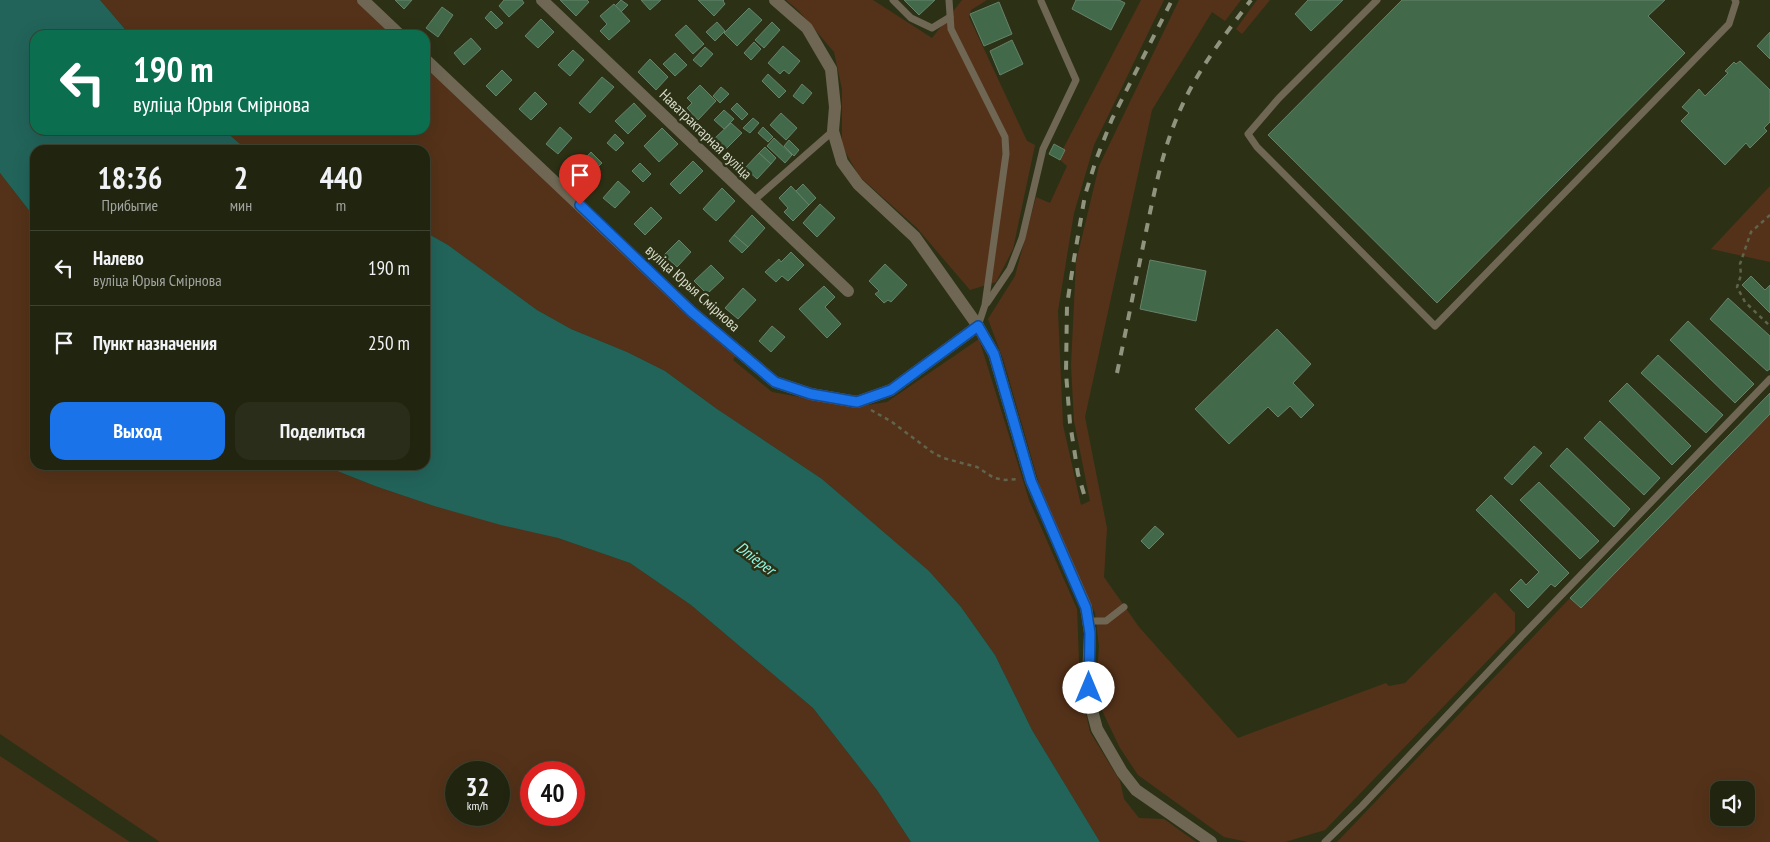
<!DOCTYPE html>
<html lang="ru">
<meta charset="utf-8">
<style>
body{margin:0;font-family:"PT Sans Narrow",sans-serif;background:#292d19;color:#f1f3f6;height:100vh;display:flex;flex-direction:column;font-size:19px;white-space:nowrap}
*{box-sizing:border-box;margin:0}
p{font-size:16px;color:#a2a59f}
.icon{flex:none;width:28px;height:28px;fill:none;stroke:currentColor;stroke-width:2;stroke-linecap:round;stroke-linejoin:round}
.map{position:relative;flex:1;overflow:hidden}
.side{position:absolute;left:30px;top:145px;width:400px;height:325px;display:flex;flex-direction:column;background:#212510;border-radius:15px;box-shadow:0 5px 20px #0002,0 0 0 1px #3e4230}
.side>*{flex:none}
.hud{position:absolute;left:30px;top:30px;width:400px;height:105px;border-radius:15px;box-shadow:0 5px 20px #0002,0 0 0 1px #3e4230;background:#0b6e4f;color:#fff;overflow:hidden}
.fabs{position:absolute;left:1710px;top:781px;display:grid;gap:10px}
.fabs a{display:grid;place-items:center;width:45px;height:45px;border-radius:10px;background:#212510;box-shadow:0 5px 20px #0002,0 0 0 1px #3e4230;font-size:25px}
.speed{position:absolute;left:445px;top:761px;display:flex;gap:10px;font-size:25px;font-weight:700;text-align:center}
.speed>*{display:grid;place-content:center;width:65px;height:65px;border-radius:50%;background:#212510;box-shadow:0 5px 20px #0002,0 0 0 1px #3e4230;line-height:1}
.speed small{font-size:12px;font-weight:400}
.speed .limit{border:8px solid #d22;background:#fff;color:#111}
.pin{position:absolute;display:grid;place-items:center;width:42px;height:42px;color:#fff;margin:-51px -21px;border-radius:50% 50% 50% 0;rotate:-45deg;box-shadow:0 0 5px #0007}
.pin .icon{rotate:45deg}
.me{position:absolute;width:55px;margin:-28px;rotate:0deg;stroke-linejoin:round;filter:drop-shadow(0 0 4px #0008)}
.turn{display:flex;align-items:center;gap:18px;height:105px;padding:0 20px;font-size:22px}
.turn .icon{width:65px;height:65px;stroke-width:2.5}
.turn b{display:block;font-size:35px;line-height:42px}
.eta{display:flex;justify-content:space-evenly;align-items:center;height:85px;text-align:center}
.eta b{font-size:30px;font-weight:800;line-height:35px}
.action{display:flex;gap:10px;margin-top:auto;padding:10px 20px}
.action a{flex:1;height:58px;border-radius:15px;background:#1a73e8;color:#fff;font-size:20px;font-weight:800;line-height:58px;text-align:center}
.action a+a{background:#292d19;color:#f1f3f6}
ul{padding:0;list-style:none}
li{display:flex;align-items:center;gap:15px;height:75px;padding:0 20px;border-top:1px solid #3e4230}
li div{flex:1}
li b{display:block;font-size:19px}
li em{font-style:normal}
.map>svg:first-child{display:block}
.green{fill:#543219;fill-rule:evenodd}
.water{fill:#22645a}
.building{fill:#426a4a;stroke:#66826b}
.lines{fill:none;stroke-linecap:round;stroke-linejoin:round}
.path{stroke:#60644c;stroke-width:2.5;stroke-dasharray:4 4;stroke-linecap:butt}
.service{stroke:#6f6754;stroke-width:7}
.minor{stroke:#6f6754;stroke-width:12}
.tertiary{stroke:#6f6754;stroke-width:12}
.rail{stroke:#90947f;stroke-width:4;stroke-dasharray:9 9;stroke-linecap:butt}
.route-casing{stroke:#114b97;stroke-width:12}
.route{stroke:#1a73e8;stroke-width:9}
.labels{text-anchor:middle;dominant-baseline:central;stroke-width:5;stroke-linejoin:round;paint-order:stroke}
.street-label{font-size:15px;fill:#d6dac9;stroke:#2c3115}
.water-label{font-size:16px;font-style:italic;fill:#93f7e4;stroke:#2c3115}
</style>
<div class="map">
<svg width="1770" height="842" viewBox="0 0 1770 842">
<rect width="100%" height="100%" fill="#2c3115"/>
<g class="green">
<polygon points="100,0 360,0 398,35 130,35"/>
<polygon points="786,0 873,0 932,38 962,0 987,0 971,10 969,17 1027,141 1035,145 1013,249 996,282 970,290 917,228 859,176 842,146 842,89 834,52 798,10"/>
<polygon points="1141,0 1164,0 1094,145 1074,213 1058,311 1063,425 1081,505 1090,501 1074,421 1071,365 1076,262 1099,166 1179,0 1241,0 1225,21 1212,12 1152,110 1085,417 1107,528 1104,577 1139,627 1238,738 1386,683 1389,686 1405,683 1495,592 1515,613 1515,632 1325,830 1285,842 1248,842 1224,837 1138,775 1120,748 1095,696 1099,647 1095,613 1042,494 1004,362 988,319 1015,276 1036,197 1050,203 1067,166 1060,160 1065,150 1063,149"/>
<polygon points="1257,0 1270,0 1242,34 1236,29"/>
<polygon points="425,60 739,350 733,360 772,392 855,407 887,402 979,339 1029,500 1077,609 1080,686 1090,732 1120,781 1124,799 1139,818 1164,819 1196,842 1100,842 1032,730 995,655 961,607 929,571 822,479 717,409 665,371 627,352 571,329 537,310 448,245 425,232 425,150 247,150 224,130 425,130"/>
<path d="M0 173 35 218V465H322L375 486 434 506 558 538 630 563 691 605 813 708 877 790 911 842H160L0 734ZM456 772H499V815H456ZM531 772H574V815H531Z"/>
<polygon points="1770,186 1770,262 1711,249"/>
<path d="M1770 414V842H1337L1570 598 1581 608ZM1719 790H1746V818H1719Z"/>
<polygon points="0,756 130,842 0,842"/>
</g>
<g class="water">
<polygon points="0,0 100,0 130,35 35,35 35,130 224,130 247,150 35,150 35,218 0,173"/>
<polygon points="425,232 448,245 537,310 571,329 627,352 665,371 717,409 822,479 929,571 961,607 995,655 1032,730 1100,842 911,842 877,790 813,708 691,605 630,563 558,538 501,525 434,506 375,486 322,465 425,465"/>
</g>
<g class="building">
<polygon points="395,0 412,0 404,9"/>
<polygon points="504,0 522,0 524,3 509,17 499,6"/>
<polygon points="560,0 587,0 589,2 576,16"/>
<polygon points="621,0 628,5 621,12 615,6"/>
<polygon points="641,0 661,0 650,10"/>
<polygon points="698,0 724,0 723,1 725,4 714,16"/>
<polygon points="904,0 935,0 919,15"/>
<polygon points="1076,0 1119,0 1125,3 1111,30 1072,9"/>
<polygon points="1308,0 1343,0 1311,31 1295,14"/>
<polygon points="1402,0 1665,0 1648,16 1685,53 1437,303 1268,135"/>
<polygon points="999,2 1012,34 984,46 970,14"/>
<polygon points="614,4 630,21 609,40 600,31 607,24 600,16"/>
<polygon points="442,7 453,15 438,37 426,28"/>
<polygon points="749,8 762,20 737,46 724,33"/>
<polygon points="491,11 503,23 496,29 485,18"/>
<polygon points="541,19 554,32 538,48 525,36"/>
<polygon points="717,22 725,31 715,41 706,32"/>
<polygon points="772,22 780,30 764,48 755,40"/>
<polygon points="686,25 704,44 693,54 675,35"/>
<polygon points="1770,32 1770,59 1757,46"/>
<polygon points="471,38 481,49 464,65 454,53"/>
<polygon points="1012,40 1023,64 1000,75 990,51"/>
<polygon points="754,42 761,49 751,60 744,53"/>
<polygon points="783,46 800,61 789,74 784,70 780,74 768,63"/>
<polygon points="705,47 713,54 701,67 693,60"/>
<polygon points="573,50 584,60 570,76 558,65"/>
<polygon points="675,53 687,65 675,76 663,64"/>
<polygon points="650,59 668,77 656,90 638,72"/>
<polygon points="1740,61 1770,90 1770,122 1764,128 1767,131 1750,148 1746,143 1725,165 1681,121 1689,113 1682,107 1699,89 1705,96 1728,73 1725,71 1734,62 1736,64"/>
<polygon points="502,70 512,80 496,96 486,86"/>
<polygon points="768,74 786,91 779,98 762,81"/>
<polygon points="602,77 614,87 590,113 579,103"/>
<polygon points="802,84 812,93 803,104 793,96"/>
<polygon points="700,85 716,101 698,120 687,108 692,103 687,98"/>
<polygon points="721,87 729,94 720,103 713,96"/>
<polygon points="535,92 547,104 531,120 519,109"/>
<polygon points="634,103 646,116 628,134 615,121"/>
<polygon points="737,103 748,114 742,120 731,109"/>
<polygon points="724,110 734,119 724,129 714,120"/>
<polygon points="781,113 797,128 786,140 770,125"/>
<polygon points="753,118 759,123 750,133 743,128"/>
<polygon points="731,123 742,133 726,149 715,138"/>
<polygon points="560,127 572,138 558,154 546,144"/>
<polygon points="763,127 773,137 768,142 758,133"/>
<polygon points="662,128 678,144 659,162 644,146"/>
<polygon points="615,134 624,143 616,151 607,143"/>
<polygon points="774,138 792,155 785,163 767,146"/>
<polygon points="789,140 799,150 794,156 784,146"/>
<polygon points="1054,144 1065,150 1060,160 1049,154"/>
<polygon points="765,147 776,158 771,164 759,153"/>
<polygon points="591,152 602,163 586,179 575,169"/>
<polygon points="759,153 771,164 757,179 745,168"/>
<polygon points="693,161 703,171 680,194 670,184"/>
<polygon points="640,163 651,174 643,182 632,171"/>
<polygon points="618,181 630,192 615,208 603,198"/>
<polygon points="803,184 816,198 809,205 796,191"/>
<polygon points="791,186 809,205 793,221 784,212 788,208 779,198"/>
<polygon points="722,188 735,201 716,221 703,209"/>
<polygon points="820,204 835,218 817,237 803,223"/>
<polygon points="651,207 662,218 645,235 634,224"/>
<polygon points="752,215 765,228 748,247 734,235"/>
<polygon points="734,235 748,247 742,253 729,241"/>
<polygon points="679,240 691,252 677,267 664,255"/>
<polygon points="791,252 804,265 788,281 782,276 776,282 765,272 779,259 781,262"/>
<polygon points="1150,260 1206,271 1196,321 1140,309"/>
<polygon points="885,264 907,285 891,302 888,300 884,303 875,294 879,291 869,281"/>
<polygon points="711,265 724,278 707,294 694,281"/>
<polygon points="1751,276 1765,290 1770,285 1770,313 1742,285"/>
<polygon points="824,286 835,297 825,307 841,324 827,338 799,309"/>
<polygon points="743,288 756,300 738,319 725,308"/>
<polygon points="1728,298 1770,336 1770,369 1767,371 1710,319"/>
<polygon points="1688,321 1754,384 1735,403 1670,340"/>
<polygon points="772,326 785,337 771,352 759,341"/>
<polygon points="1277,329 1311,364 1293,383 1314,405 1301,418 1290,406 1278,417 1268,407 1229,444 1195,409"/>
<polygon points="1658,355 1723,415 1706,433 1641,373"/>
<polygon points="1627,383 1691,446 1672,465 1609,401"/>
<polygon points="1770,393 1770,414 1581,608 1570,598"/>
<polygon points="1600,421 1660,478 1644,495 1584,438"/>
<polygon points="1534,446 1542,453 1512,485 1504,478"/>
<polygon points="1567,448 1630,509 1614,527 1550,466"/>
<polygon points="1539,482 1599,541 1580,559 1520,500"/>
<polygon points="1491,495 1569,573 1555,587 1551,584 1528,608 1510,590 1521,579 1526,585 1539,572 1476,510"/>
<polygon points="1155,526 1164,534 1149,549 1141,541"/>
</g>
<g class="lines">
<g class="path">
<polyline points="1770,215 1751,232 1740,264 1741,275 1737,287 1745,302 1770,326"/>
<polyline points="871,410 892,422 932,452 943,458 977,467 994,478 1005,480 1018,479"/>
</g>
<g class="service">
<polyline points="893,0 911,18 932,28 950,17"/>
<polyline points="949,0 951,29 1005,137 1006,154 985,305 978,326"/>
<polyline points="1377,0 1279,98 1248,134 1257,147 1435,326 1729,24 1736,2 1735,0"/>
<polyline points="752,202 833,131"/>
<polyline points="987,303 1010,269 1022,238 1043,149 1076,80 1041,1"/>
<polyline points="1088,621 1106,621 1124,607"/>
<polyline points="1325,842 1362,806 1521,637 1770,379"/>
</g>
<g class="minor">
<polyline points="363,0 400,35"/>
<polyline points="542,0 848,291"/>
<polyline points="425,59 692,312 775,382 811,394 857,402 891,390 978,326"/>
</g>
<polyline class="tertiary" points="775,0 807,28 831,69 835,107 833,131 842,162 858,184 915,237 978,326 994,354 1031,481 1086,607 1090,633 1088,677 1089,699 1097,729 1122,772 1136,790 1211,842"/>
<g class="rail">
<path d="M1117 373C1127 326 1136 279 1146 232 1154 193 1162 152 1178 115 1195 73 1224 36 1251 0"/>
<polyline points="1084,494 1078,474 1070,423 1066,373 1067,305 1074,259 1085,195 1096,160 1112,119 1172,0"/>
</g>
</g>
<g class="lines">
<defs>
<polyline id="route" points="580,205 692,312 775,382 811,394 857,402 891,390 978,326 994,354 1031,481 1086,608 1090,633 1089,688"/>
</defs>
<use href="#route" class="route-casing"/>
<use href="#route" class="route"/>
</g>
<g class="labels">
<g class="street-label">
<text transform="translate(706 134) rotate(44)">Наватрактарная вуліца</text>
<text transform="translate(693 288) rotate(42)">вуліца Юрыя Смірнова</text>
</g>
<g class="water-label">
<text transform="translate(756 558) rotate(37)">Dnieper</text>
</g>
</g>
</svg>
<div class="fabs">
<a><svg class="icon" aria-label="sound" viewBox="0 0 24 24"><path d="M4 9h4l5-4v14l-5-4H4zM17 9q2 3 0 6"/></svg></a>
</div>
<div class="speed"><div>32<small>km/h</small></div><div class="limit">40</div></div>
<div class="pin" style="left:580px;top:205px;background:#d93025"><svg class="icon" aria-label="arrive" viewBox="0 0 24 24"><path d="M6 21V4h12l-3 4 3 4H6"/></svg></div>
<svg class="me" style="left:1089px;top:688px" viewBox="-20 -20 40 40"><circle r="19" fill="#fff"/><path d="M0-13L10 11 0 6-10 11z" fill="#1a73e8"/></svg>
<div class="hud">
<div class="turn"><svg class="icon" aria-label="left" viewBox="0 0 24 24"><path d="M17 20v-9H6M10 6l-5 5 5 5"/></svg><div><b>190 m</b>вуліца Юрыя Смірнова</div></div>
</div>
<section class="side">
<div class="eta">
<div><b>18:36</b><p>Прибытие</p></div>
<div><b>2</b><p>мин</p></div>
<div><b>440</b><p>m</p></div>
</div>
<ul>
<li><svg class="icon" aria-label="left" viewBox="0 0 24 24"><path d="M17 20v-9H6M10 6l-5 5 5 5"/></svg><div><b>Налево</b><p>вуліца Юрыя Смірнова</p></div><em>190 m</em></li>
<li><svg class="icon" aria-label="arrive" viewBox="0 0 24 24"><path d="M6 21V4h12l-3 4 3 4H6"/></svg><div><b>Пункт назначения</b></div><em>250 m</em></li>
</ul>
<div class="action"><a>Выход</a><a>Поделиться</a></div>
</section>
</div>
